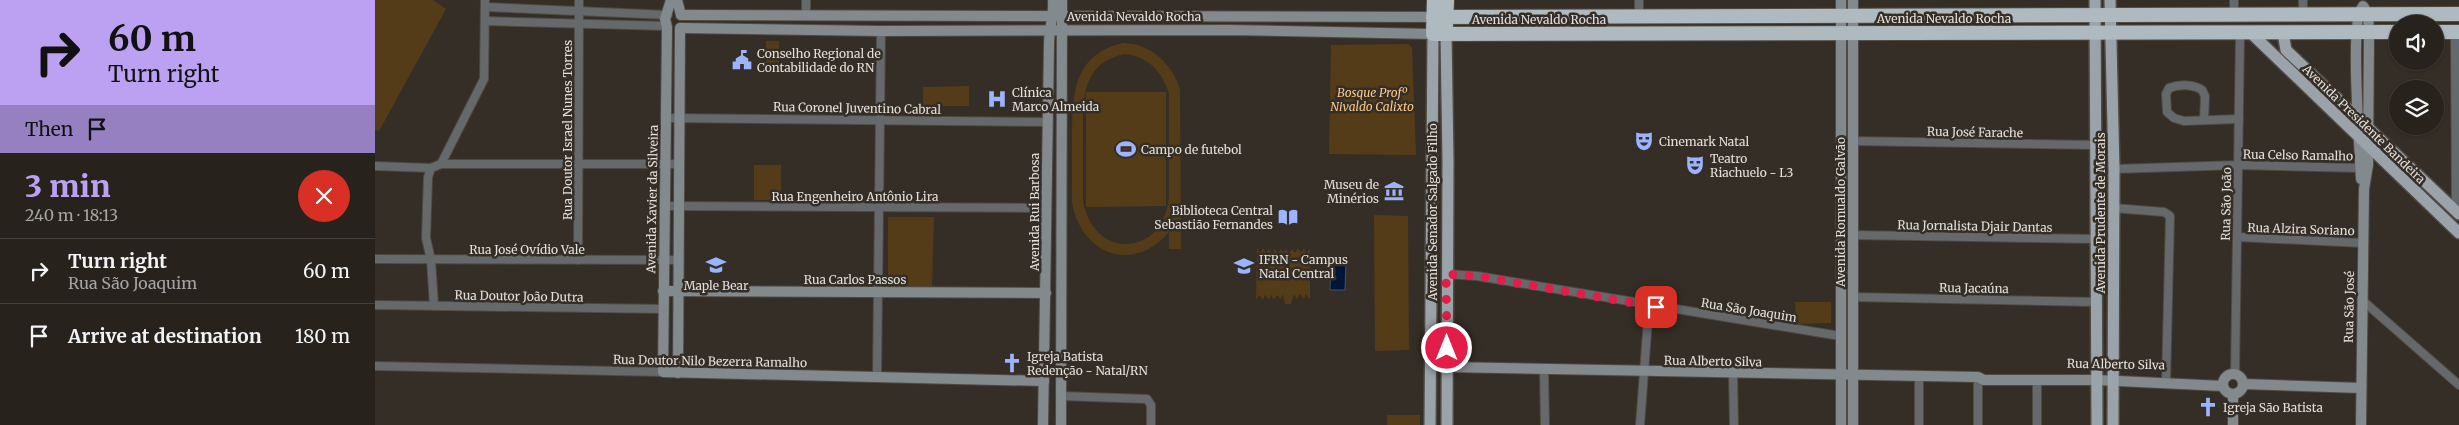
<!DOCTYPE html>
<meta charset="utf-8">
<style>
body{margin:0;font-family:Merriweather,serif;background:#332f29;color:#f1f3f6;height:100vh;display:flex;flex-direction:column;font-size:19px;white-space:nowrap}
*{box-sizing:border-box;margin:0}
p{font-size:16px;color:#a4a4a3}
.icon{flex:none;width:28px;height:28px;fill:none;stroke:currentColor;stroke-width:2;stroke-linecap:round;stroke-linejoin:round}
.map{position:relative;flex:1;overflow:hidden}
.panel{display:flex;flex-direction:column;background:#27221c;width:375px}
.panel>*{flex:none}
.top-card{background:#bca0f2;color:#111;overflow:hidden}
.buttons{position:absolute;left:2014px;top:15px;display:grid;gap:10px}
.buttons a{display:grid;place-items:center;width:55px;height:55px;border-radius:50%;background:#27221c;box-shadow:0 1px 4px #0004,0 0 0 1px #433f3b;font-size:25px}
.pin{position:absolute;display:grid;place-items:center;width:42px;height:42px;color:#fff;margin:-21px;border-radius:10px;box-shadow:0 2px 8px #0006}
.me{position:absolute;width:55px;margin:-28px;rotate:0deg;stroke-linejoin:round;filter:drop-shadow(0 0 4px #0008)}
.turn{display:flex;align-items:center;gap:18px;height:105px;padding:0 25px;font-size:22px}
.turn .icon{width:65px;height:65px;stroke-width:2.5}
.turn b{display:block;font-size:35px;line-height:42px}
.then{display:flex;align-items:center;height:48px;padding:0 25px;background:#0003;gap:10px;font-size:19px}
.round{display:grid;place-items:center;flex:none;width:52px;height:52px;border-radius:26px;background:#332f29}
.head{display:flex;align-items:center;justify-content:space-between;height:85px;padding:0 25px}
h1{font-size:30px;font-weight:800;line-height:38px;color:#bca0f2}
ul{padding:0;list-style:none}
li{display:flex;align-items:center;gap:15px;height:65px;padding:0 25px;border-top:1px solid #433f3b}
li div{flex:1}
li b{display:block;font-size:19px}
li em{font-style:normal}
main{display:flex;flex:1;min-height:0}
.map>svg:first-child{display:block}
.green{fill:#553c19;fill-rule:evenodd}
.water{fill:#001639;stroke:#445269}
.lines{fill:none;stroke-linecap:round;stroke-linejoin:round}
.street-casing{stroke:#504a43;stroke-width:10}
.secondary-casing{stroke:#504a43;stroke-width:12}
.primary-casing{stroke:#504a43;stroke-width:14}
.highway-casing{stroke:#504a43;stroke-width:16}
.street{stroke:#65696c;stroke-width:8}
.secondary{stroke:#838a8e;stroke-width:10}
.primary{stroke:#9aa3a9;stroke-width:11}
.highway{stroke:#afb9c0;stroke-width:14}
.route{stroke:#e11d48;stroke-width:9;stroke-dasharray:0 16.2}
.labels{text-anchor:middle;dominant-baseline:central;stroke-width:5;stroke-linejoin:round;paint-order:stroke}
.street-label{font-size:12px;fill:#e2ded9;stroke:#342e26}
.poi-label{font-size:12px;fill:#e2ded9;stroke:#342e26;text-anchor:start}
.park-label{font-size:12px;font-style:italic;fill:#fbc887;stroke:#342e26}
</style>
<main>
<section class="panel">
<div class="top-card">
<div class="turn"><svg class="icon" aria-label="right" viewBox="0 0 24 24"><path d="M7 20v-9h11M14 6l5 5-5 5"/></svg><div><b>60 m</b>Turn right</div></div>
<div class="then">Then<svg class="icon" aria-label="arrive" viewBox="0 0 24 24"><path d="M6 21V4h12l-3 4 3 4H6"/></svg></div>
</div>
<div class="head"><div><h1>3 min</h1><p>240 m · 18:13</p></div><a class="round" style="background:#d93025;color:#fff"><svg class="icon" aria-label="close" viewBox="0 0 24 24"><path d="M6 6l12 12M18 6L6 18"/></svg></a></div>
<ul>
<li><svg class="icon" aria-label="right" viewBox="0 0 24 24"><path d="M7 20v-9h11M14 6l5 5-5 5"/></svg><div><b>Turn right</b><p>Rua São Joaquim</p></div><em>60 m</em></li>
<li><svg class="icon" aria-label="arrive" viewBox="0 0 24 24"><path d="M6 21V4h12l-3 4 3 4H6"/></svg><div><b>Arrive at destination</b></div><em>180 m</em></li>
</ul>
</section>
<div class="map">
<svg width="2084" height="425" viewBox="0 0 2084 425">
<rect width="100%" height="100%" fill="#342e26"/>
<g class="green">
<polygon points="0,0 58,0 71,9 4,131 0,130"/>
<rect x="391" y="41" width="13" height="33"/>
<path d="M748 43C776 43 797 64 805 89L806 249H794V232C758 274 707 255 697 203 697 181 697 159 697 138 698 95 697 55 748 43ZM749 54C773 56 788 72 794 94V196C790 256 720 262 708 202 708 182 708 161 708 140 708 104 704 64 749 54Z"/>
<polygon points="956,45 1033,44 1037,47 1041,155 954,154"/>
<polygon points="594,86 594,106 548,106 548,87"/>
<polygon points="711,92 791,92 791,206 711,207"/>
<rect x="379" y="165" width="27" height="35"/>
<polygon points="999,215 1033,216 1034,350 1000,351"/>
<polygon points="513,217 559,217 557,288 513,287"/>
<polygon points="882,248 885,253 888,248 891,253 894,249 897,253 900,249 903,253 906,249 909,253 911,249 914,253 917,249 920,253 923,248 926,253 929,248 931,254 935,248 935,300 931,294 929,299 925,294 922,299 919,294 916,304 910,304 908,294 906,299 902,295 899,300 896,295 894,300 890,295 888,300 884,295 881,300"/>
<polygon points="1420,302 1456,302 1456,323 1421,324"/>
<rect x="1012" y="415" width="33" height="10"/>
</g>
<polygon class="water" points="956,260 971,260 970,290 955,290"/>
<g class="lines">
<defs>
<g id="street">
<polyline points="431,0 431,16"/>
<polyline points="1928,0 1928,14"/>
<polyline points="110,7 293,15"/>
<polyline points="1859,14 1859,0"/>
<polyline points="1264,16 1264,0"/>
<polyline points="110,21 292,26"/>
<polyline points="2080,32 2081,211"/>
<polyline points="291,118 672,122"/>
<path d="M1829 120 1830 96 1827 90C1818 84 1804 84 1794 88L1791 94 1792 112 1799 118 1809 121 1864 119"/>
<polyline points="1478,141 1722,145"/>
<polyline points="66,164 305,164"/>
<polyline points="0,166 56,168"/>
<polyline points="1739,169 1864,165 1986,168"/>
<polyline points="290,206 671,208"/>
<polyline points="1738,208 1789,212 1795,216 1791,383"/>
<polyline points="1477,235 1723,239"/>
<polyline points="1863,237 1988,243"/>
<polyline points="0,259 304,260"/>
<polyline points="203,260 204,0"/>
<polyline points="1071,274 1102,276 1465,336"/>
<polyline points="1477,297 1722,302"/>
<polyline points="1987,300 2084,385"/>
<polyline points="0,305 288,309"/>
<polyline points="59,306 56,260 51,238 53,177 56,168 66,164 109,79 110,0"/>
<polyline points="0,366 288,372"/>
<polyline points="1169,369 1170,425"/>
<polyline points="1358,373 1359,425"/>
<polyline points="1860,374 1865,34"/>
<polyline points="502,377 506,31"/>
<polyline points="1603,377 1603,425"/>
<polyline points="686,396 772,399 776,405 776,425"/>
<polyline points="1265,425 1274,306"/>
<polyline points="1544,425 1544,377"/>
<polyline points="1662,425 1662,380"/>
</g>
<g id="secondary">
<polyline points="296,0 290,19 292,27 288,372 669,381"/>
<polyline points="302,0 306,15"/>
<path d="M1986 9C1975 24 1985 152 1986 179"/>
<polyline points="306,15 1058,17"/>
<polyline points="306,28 506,31 855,30 1058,34"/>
<polyline points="288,291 671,293"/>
<polyline points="1072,367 1603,377 1609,380 1722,380 1848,386"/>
<polyline points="303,373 305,28"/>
<circle cx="1858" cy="384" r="10"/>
<polyline points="1868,384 1986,388"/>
<path d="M668 425 674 44C674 29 679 15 678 0"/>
<polyline points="686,425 687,0"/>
<polyline points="1466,425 1466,0"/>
<polyline points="1478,425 1478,0"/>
<polyline points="1858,425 1858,394"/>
<polyline points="1986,425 1989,189 1993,165 1994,33 1993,14 1988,6"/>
</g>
<g id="primary">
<polyline points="1720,0 1722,425"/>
<polyline points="1735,0 1739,169 1738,425"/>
<polyline points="1876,33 2084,233"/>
<polyline points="1908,33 1911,50 2084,214"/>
<polyline points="1071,34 1073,161 1072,425"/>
<polyline points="1055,425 1058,34"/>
</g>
<g id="highway">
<polyline points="1059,0 1058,34 2022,32"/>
<polyline points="1058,17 2084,14"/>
<polyline points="1071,26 1072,0"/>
<polyline points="2060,32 2084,32"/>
</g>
</defs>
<use href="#street" class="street-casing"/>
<use href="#secondary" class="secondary-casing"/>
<use href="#primary" class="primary-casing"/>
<use href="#highway" class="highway-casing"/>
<use href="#street" class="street"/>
<use href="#secondary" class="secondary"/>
<use href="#primary" class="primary"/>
<use href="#highway" class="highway"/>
</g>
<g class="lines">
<polyline class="route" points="1072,348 1071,274 1102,276 1281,307"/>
</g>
<defs>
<symbol id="civic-bare" viewBox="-9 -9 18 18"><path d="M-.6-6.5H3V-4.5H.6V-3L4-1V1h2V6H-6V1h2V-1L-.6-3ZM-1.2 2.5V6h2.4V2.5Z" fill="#9cb4fd" stroke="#342e26" stroke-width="2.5" paint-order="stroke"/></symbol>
<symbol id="hospital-bare" viewBox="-9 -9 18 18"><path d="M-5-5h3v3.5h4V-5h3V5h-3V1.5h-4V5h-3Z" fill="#9cb4fd" stroke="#342e26" stroke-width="2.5" paint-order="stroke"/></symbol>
<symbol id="theatre-bare" viewBox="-9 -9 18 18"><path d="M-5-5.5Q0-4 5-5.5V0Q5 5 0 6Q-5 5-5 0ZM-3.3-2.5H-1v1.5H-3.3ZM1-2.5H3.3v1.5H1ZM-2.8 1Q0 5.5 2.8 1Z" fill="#9cb4fd" stroke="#342e26" stroke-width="2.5" paint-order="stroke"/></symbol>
<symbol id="stadium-bare" viewBox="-9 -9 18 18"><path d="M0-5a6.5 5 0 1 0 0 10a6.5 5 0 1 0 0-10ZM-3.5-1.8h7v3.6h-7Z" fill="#9cb4fd" stroke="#342e26" stroke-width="2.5" paint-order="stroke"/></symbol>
<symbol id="museum-bare" viewBox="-9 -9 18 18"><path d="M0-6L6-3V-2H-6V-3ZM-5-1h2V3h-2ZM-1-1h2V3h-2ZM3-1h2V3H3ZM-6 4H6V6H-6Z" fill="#9cb4fd" stroke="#342e26" stroke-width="2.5" paint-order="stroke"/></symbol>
<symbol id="library-bare" viewBox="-9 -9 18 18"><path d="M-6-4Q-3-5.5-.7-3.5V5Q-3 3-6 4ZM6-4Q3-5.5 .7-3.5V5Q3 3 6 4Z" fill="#9cb4fd" stroke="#342e26" stroke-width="2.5" paint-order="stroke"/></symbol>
<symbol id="school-bare" viewBox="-9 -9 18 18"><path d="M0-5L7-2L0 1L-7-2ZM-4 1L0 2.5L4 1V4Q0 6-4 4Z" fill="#9cb4fd" stroke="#342e26" stroke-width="2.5" paint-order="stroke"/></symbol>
<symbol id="university-bare" viewBox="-9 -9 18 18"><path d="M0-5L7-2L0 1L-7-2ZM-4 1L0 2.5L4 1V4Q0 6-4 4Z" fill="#9cb4fd" stroke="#342e26" stroke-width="2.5" paint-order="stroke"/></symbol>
<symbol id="church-bare" viewBox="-9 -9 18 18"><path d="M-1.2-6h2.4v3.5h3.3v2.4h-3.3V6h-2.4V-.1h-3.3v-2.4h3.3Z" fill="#9cb4fd" stroke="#342e26" stroke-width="2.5" paint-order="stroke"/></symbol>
</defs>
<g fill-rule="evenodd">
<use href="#civic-bare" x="353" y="46" width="28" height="28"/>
<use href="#hospital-bare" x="608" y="85" width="28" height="28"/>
<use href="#theatre-bare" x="1255" y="127" width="28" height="28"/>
<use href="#stadium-bare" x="737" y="135" width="28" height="28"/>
<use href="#theatre-bare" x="1306" y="151" width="28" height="28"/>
<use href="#museum-bare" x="1005" y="177" width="28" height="28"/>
<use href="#library-bare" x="899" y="203" width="28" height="28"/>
<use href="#school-bare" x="327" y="251" width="28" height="28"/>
<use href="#university-bare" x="855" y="252" width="28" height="28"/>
<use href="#church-bare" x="623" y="349" width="28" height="28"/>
<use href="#church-bare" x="1819" y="393" width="28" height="28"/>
</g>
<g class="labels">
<g class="street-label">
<text x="759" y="16">Avenida Nevaldo Rocha</text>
<text x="1569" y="18">Avenida Nevaldo Rocha</text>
<text x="1164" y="19">Avenida Nevaldo Rocha</text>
<text transform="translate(482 108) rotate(1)">Rua Coronel Juventino Cabral</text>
<text transform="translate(1989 124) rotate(44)">Avenida Presidente Bandeira</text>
<text transform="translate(192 130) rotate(-90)">Rua Doutor Israel Nunes Torres</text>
<text transform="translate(1600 132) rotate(1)">Rua José Farache</text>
<text transform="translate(1923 155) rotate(1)">Rua Celso Ramalho</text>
<text x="480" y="196">Rua Engenheiro Antônio Lira</text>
<text transform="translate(277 199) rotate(-89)">Avenida Xavier da Silveira</text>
<text transform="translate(1851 204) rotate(-89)">Rua São João</text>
<text transform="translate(659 212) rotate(-90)">Avenida Rui Barbosa</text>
<text transform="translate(1057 212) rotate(-90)">Avenida Senador Salgado Filho</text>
<text transform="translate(1465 212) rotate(-90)">Avenida Romualdo Galvão</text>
<text transform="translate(1725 213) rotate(-90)">Avenida Prudente de Morais</text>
<text transform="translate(1600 226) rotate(1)">Rua Jornalista Djair Dantas</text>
<text transform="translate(1926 229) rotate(2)">Rua Alzira Soriano</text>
<text x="152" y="249">Rua José Ovídio Vale</text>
<text x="480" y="279">Rua Carlos Passos</text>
<text transform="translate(1599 288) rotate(1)">Rua Jacaúna</text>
<text transform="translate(144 296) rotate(1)">Rua Doutor João Dutra</text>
<text transform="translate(1974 307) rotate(-89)">Rua São José</text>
<text transform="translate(1374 310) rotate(9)">Rua São Joaquim</text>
<text transform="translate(335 361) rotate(1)">Rua Doutor Nilo Bezerra Ramalho</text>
<text transform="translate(1338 361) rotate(1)">Rua Alberto Silva</text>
<text transform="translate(1741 364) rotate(1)">Rua Alberto Silva</text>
</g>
<g class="poi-label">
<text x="382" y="53">Conselho Regional de<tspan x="382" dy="14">Contabilidade do RN</tspan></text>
<text x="637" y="92">Clínica<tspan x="637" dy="14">Marco Almeida</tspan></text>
<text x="1284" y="141">Cinemark Natal</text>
<text x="766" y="149">Campo de futebol</text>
<text x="1335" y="158">Teatro<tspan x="1335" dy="14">Riachuelo - L3</tspan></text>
<text x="1004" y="184" text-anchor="end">Museu de<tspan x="1004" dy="14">Minérios</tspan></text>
<text x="898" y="210" text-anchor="end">Biblioteca Central<tspan x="898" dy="14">Sebastião Fernandes</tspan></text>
<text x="884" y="259">IFRN - Campus<tspan x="884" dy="14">Natal Central</tspan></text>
<text x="341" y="285" text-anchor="middle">Maple Bear</text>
<text x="652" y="356">Igreja Batista<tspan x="652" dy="14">Redenção - Natal/RN</tspan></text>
<text x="1848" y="407">Igreja São Batista</text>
</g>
<g class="park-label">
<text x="997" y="92">Bosque Profº<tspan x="997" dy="14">Nivaldo Calixto</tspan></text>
</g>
</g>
</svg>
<div class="buttons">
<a><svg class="icon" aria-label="sound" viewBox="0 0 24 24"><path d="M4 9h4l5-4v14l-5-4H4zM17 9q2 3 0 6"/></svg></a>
<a><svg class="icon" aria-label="layers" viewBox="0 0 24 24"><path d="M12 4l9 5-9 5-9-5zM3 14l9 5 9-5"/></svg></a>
</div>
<div class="pin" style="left:1281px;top:307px;background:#d93025"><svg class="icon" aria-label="arrive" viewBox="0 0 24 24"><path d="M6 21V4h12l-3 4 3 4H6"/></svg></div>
<svg class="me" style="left:1072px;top:348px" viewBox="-20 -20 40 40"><circle r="17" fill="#e11d48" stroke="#fff" stroke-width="3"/><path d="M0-11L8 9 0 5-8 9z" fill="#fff"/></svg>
</div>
</main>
